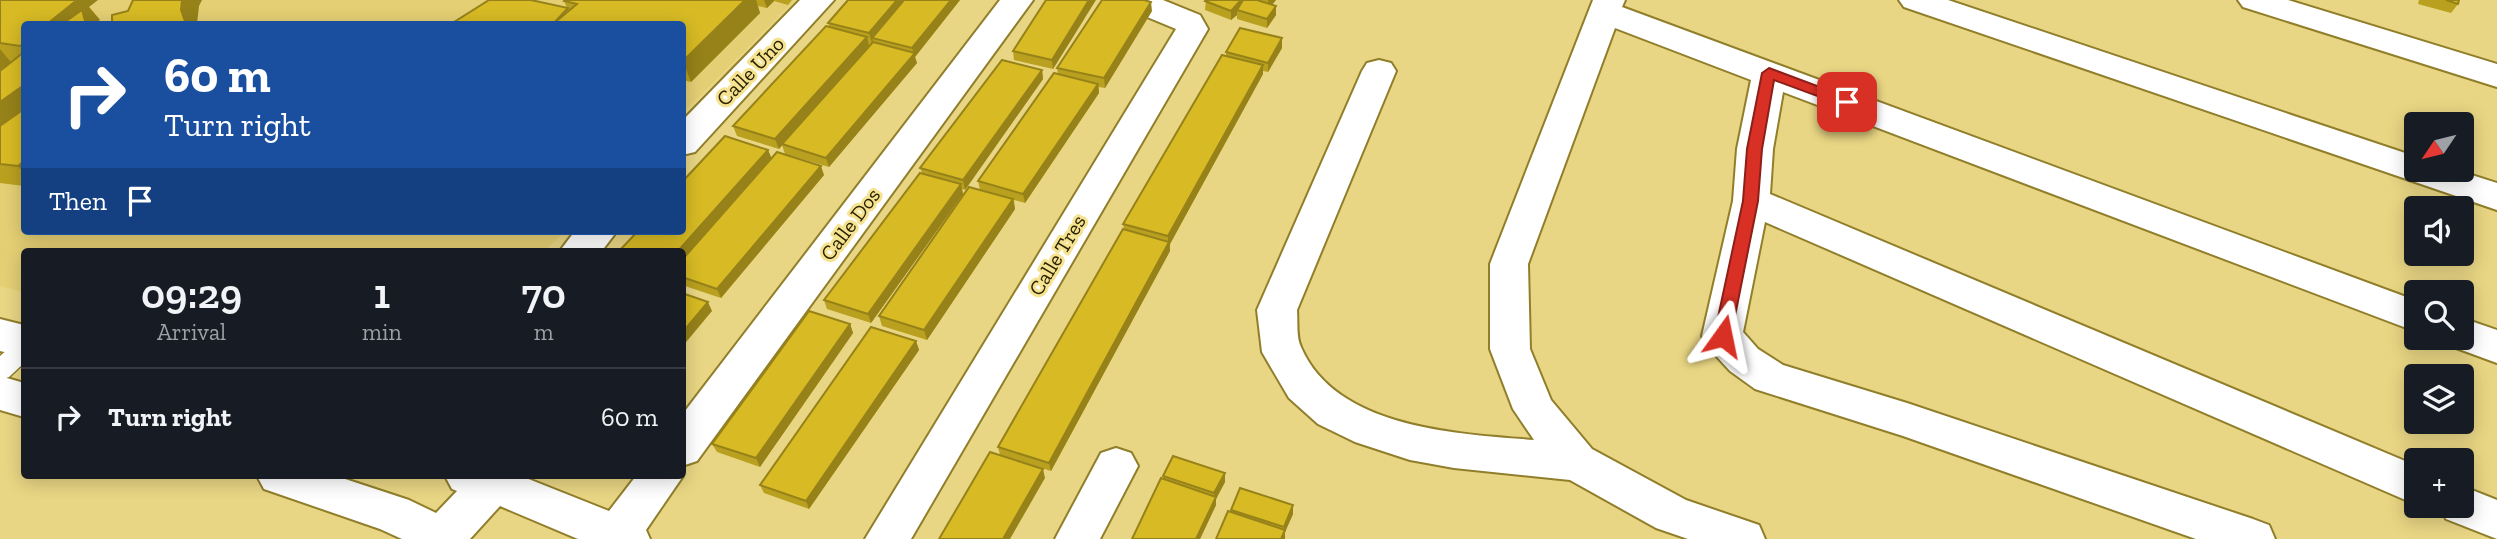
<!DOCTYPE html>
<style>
body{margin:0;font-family:"Zilla Slab",serif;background:#242831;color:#f1f3f6;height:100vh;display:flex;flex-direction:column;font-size:26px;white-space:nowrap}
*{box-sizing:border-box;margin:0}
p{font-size:23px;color:#9ea1a6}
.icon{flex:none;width:38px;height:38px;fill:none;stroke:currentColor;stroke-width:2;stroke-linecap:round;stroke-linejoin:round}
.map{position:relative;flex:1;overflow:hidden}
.details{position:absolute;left:21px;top:248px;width:665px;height:231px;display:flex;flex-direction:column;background:#171b24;border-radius:7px;box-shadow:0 4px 18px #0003}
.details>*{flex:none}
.banner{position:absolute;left:21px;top:21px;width:665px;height:214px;border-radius:7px;box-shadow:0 4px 18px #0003;background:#1a4fa0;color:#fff;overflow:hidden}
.needle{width:46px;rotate:235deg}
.controls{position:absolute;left:2404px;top:112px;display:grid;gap:14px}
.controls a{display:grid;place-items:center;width:70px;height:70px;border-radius:7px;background:#171b24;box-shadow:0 4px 18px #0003;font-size:35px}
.pin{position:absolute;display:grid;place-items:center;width:60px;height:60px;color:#fff;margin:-30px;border-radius:14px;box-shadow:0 4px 10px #0006}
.me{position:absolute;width:77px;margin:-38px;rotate:12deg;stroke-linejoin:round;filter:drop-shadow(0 0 5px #0008)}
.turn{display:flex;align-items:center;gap:24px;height:147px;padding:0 28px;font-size:32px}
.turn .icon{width:91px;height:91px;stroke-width:2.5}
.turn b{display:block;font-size:49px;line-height:60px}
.then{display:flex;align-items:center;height:66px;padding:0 28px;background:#0003;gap:14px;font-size:26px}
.eta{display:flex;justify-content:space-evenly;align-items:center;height:119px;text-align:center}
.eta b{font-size:42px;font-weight:600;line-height:49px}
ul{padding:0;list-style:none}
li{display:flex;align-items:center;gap:21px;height:98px;padding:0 28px;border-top:2px solid #363941}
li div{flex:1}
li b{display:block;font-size:26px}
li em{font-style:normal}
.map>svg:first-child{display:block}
.built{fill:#e4cf74}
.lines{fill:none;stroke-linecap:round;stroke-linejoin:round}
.service-casing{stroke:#907e2a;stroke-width:3}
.minor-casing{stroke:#907e2a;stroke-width:4}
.service{fill:#fff;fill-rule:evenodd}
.minor{fill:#fff;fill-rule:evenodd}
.wall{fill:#b9a01f}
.shaded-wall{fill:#968219}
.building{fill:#d7ba24;stroke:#968219;stroke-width:2}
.route{fill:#d93025;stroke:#8d1f18;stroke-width:2}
.labels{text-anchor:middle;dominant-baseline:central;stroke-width:6;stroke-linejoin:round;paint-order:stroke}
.street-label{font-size:21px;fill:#2a2301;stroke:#f6e391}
</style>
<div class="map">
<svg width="2497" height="539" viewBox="0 0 2497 539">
<rect width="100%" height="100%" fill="#e9d684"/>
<polygon class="built" points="0,0 795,0 780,15 770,13 779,16 683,113 682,24 24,24 24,231 565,231 544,252 24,252 24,292 0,286"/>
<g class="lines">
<defs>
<polygon id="service" points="24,340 24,363 9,377 0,380 0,356 16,342"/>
<g id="minor">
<polygon points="800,0 834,0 695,152 682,155 682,121"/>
<polygon points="1000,0 1033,0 697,461 682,466 682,415"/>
<polygon points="1118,0 1163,0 1200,15 1208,29 911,539 865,539 1176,29 1123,7"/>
<path d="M1593 0H1625L1622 7 2417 301V332L1783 92 1773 149 1770 194 2417 466V505L1765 222 1743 332 1758 349 1783 365 1907 403 2253 519 2269 525 2275 539H2196L1903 436 1755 389 1730 371 1708 347 1702 336 1733 201 1737 149 1751 80 1615 28 1528 264 1530 349 1551 400 1592 449 1686 500 1759 525 1765 539H1688L1656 528 1570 480 1454 468 1410 460 1355 442 1318 424 1289 398 1262 352 1257 310 1362 71 1367 63 1379 60 1391 63 1396 71 1297 310C1298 322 1296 337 1301 347 1336 429 1459 434 1534 440L1513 409 1490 349V264Z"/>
<polygon points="1899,0 1948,0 2417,157 2417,170 2456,170 2497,183 2497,210 1904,7"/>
<polygon points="2238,0 2288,0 2497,64 2497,87 2243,7"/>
<polygon points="575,231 617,231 601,252 559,252"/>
<polygon points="2462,318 2497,330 2497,363 2448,345 2444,338 2462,338"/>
<polygon points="0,319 24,325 24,357 0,351"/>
<polygon points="0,376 24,383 24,417 0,410"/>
<polygon points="1116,448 1131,453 1138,466 1100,539 1055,539 1101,453"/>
<polygon points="257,476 336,476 409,500 436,513 457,491 452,489 445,476 521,476 609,511 636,476 683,476 646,530 650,539 578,539 500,506 470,539 402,539 380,529 264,489"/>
<polygon points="2462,486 2497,500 2497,539 2446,519 2440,506 2462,506"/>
</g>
</defs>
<use href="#service" class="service-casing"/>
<use href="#minor" class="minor-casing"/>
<use href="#service" class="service"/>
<use href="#minor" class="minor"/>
</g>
<g class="wall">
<polygon points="0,0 89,7 100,20 24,24 24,186 0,183"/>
<polygon points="565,0 792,0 788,5 774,1 767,8 758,6 760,13 691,82 682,80 682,24 451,24 567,8 564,1"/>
<polygon points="848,0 960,0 915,57 917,63 829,167 785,154 782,145 779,149 737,136 733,126 829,26 828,23"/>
<polygon points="1206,0 1276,0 1272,4 1276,15 1267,28 1237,19 1237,15 1231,20 1205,10"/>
<polygon points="2419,0 2459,0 2458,4 2451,13 2418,4"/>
<polygon points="1152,11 1105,88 1099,87 1099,93 1025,203 1014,200 1015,209 927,340 882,326 879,316 980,190 978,181 1058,74 1057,68"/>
<polygon points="1084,19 1053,69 1014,60 1013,51"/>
<polygon points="1282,38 1282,48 1268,72 1263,71 1263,74 1170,244 1170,251 1051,471 1000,455 998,447 1124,229 1123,224 1226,56 1226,52"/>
<polygon points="1042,70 1043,79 965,190 962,189 963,194 871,323 827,309 824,300 922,173 920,168"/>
<polygon points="768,150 771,159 824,175 721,298 682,285 682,252"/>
<polygon points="850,324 853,333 760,467 717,452 712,444"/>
<polygon points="916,341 919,350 809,509 764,493 760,485"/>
<polygon points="1225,473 1225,482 1216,499 1216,505 1200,539 1132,539 1163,479 1163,476"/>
<polygon points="1293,505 1293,514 1285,532 1285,539 1216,539 1231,512 1231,510"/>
</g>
<g class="shaded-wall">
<polygon points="65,0 98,0 89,7 100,20 94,24 47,24"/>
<polygon points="182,0 202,0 199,6 197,24 186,24 181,10"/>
<polygon points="745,0 756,0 760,13 691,82 683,61"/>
<polygon points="764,0 774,0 774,1 767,8"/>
<polygon points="897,0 908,0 872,38 873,41 872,43 869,33"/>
<polygon points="951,0 960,0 915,57 917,63 829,167 826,158 914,54 912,48"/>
<polygon points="1089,0 1096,0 1053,69 1052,60"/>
<polygon points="1241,0 1243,0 1237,10 1237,15 1231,20 1231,11"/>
<polygon points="1268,0 1276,0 1268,10"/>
<polygon points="1151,2 1152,11 1105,88 1104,78"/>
<polygon points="1276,6 1276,15 1267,28 1267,19"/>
<polygon points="867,37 869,46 779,149 775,139"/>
<polygon points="1282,38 1282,48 1268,72 1268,63"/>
<polygon points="0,49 14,66 0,78"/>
<polygon points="1263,65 1263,74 1170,244 1170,251 1051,471 1049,463 1168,244 1168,236"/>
<polygon points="1042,70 1043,79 965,190 963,180"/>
<polygon points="1098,84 1099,93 1025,203 1023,194"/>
<polygon points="24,85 24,119 0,137 0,102"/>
<polygon points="768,150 772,159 682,260 682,252 677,252"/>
<polygon points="24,161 24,173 18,166"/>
<polygon points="821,166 824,175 721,298 717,289"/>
<polygon points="961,184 963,194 871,323 868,314"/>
<polygon points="1013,199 1015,209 927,340 924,330"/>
<polygon points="708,302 712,311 682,347 682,333"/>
<polygon points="850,324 853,333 760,467 756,458"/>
<polygon points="916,341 919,350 809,509 806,501"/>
<polygon points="1043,469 1045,478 1010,539 1003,539"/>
<polygon points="1225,473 1225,482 1216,499 1216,505 1200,539 1196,539 1215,500 1214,493"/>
<polygon points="1293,505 1293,514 1285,532 1285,539 1281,539 1284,534 1284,527"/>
</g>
<g class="building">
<polygon points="0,0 77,0 47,24 24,24 24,43 20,46 0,43"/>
<polygon points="133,0 182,0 181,10 186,24 112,24 112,15 128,11"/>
<polygon points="489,0 531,0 568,8 553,24 451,24"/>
<polygon points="565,0 745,0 683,61 682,24 553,24 577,4 564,1"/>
<polygon points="848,0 897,0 869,33 828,23"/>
<polygon points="904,0 951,0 912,48 872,38"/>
<polygon points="1046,0 1089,0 1052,60 1013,51"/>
<polygon points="1102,0 1144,0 1151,2 1104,78 1057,68"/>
<polygon points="1206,0 1241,0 1231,11 1205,1"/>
<polygon points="1243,0 1257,0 1276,6 1267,19 1237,10"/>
<polygon points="2446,0 2459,0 2458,4"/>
<polygon points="82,10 86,24 62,24"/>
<polygon points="826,26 867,37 775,139 733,126"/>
<polygon points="1240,28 1282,38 1268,63 1226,52"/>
<polygon points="873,42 915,53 826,158 782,144"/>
<polygon points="24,52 24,85 0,102 0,71"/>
<polygon points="1222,55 1263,65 1168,236 1123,224"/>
<polygon points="1002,60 1042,70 963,180 920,168"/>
<polygon points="1054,73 1098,84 1023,194 978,181"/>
<polygon points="24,109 24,161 18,166 0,164 0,126"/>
<polygon points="725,136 768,150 677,252 618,252 638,231 682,231 682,182"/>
<polygon points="777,152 821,166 717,289 682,277 682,260"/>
<polygon points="920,173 961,184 868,314 824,300"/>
<polygon points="969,187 1013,199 924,330 879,316"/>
<polygon points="1123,229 1169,242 1049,463 998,447"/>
<polygon points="682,293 708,302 682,333"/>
<polygon points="809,311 850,324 756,458 712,444"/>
<polygon points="871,327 916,341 806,501 760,485"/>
<polygon points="990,452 1043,469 1003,539 939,539"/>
<polygon points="1173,456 1225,473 1214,493 1163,476"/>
<polygon points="1161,478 1216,497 1196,539 1132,539"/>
<polygon points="1240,488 1293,505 1284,527 1231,510"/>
<polygon points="1228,511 1285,530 1281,539 1216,539"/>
</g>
<polygon class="route" points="1769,68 1852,99 1854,102 1847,107 1774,80 1762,149 1758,201 1731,336 1728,340 1717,340 1714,336 1743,201 1747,149 1762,73"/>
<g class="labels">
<g class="street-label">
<text transform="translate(750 71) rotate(-46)">Calle Uno</text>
<text transform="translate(850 224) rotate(-53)">Calle Dos</text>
<text transform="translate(1057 255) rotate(-59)">Calle Tres</text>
</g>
</g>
</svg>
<div class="controls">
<a><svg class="needle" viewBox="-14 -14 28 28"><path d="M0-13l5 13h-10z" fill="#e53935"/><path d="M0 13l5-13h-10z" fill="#9ea1a6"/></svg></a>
<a><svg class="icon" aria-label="sound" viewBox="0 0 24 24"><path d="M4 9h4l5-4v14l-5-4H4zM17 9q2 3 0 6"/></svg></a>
<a><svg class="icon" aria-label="search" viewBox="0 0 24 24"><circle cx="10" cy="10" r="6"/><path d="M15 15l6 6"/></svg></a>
<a><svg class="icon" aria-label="layers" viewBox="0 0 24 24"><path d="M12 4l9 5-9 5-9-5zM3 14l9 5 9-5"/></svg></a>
<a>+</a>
</div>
<div class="pin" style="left:1847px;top:102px;background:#d93025"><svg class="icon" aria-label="arrive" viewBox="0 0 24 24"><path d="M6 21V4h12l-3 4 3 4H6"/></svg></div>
<svg class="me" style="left:1723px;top:336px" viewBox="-20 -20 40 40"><path d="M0-17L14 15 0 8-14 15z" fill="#d93025" stroke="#fff" stroke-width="4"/></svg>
<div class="banner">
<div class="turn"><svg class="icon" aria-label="right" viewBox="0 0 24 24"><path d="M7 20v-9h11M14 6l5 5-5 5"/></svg><div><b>60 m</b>Turn right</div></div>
<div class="then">Then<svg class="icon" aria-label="arrive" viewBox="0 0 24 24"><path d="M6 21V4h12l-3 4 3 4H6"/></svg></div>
</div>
<section class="details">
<div class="eta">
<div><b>09:29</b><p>Arrival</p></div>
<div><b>1</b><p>min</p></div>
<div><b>70</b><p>m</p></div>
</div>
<ul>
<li><svg class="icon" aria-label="right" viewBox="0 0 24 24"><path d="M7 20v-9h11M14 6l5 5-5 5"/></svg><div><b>Turn right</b></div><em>60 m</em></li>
</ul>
</section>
</div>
